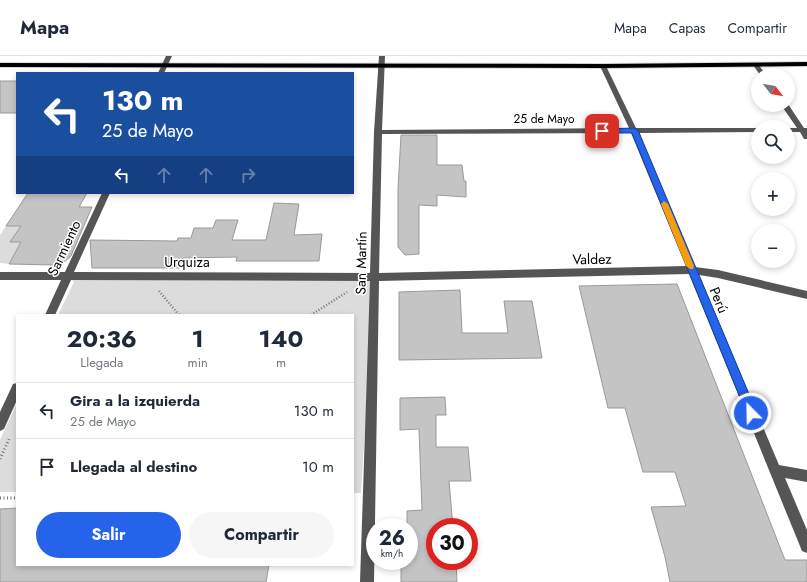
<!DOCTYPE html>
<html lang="es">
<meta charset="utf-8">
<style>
body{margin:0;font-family:Jost,sans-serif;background:#f6f6f7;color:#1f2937;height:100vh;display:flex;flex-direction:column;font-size:15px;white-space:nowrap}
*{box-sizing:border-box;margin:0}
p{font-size:13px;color:#747a83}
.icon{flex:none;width:22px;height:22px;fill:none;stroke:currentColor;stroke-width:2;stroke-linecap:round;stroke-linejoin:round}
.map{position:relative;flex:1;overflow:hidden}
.panel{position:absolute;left:16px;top:258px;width:338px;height:252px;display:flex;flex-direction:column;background:#fff;border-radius:0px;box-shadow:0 2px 6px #0003}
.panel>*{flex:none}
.banner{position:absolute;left:16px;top:16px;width:338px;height:122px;border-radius:0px;box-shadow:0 2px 6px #0003;background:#1a4fa0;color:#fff;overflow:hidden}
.needle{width:26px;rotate:121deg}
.buttons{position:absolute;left:751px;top:12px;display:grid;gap:8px}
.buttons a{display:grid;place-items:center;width:44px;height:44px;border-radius:50%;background:#fff;box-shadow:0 2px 6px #0003;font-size:20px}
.speed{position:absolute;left:366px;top:462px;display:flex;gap:8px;font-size:20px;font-weight:700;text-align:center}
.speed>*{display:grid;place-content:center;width:52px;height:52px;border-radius:50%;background:#fff;box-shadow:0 2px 6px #0003;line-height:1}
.speed small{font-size:10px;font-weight:400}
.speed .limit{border:6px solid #d22;background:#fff;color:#111}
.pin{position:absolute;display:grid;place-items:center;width:34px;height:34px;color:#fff;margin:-17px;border-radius:8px;box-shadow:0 2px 6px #0006}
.me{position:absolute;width:44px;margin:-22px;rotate:337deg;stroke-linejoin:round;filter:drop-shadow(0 0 3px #0008)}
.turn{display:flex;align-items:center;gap:14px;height:84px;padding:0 20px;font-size:18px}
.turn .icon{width:52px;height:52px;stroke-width:2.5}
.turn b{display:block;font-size:28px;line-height:34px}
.lanes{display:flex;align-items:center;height:38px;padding:0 20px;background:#0003;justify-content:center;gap:20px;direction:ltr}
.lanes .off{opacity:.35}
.eta{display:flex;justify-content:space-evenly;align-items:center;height:68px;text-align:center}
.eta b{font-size:24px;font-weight:700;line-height:28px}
.primary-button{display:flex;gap:8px;margin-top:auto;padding:8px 20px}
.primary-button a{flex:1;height:46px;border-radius:24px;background:#2563eb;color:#fff;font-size:16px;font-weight:700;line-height:46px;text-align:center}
.primary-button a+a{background:#f6f6f7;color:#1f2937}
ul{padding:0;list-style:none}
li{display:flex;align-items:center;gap:12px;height:56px;padding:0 20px;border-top:1px solid #e0e1e3}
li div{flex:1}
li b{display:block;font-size:15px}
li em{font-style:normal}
header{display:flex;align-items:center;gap:24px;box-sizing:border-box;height:56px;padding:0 20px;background:#fff;border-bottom:1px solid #e0e1e3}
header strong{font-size:19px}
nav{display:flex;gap:22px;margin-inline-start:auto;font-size:14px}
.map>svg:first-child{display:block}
.green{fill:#dcdcdc}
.building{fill:#c4c4c4;stroke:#999}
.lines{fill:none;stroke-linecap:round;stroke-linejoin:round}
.major-casing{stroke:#dbdbdb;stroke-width:2}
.path-far1{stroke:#777;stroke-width:2.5;stroke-dasharray:1 2;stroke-linecap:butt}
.path{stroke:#777;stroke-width:3;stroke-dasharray:1 2.5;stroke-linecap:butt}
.minor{fill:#555;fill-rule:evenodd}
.major{fill:#000;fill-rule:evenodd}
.route{fill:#2563eb;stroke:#184099}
.slow{fill:#f59e0b}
.labels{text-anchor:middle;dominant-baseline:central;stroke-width:3;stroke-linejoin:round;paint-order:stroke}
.far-street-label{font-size:12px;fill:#000;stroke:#fff}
.street-label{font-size:14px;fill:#000;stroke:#fff}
</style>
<header>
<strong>Mapa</strong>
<nav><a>Mapa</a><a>Capas</a><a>Compartir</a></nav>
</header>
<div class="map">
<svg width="807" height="526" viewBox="0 0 807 526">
<rect width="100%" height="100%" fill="#fff"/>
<g class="green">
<polygon points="6,170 21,170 11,186 21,186 9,208 0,207 0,179"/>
<polygon points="375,221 361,437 353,437 353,259 58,259 74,226 72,224"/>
<polygon points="17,347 17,436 0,436 0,384"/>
</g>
<g class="building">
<rect x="0" y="25" width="17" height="32"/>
<polygon points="401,79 437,79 437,109 462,109 464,125 466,125 466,141 437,139 437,150 419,149 419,198 405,199 398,191 398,133"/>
<polygon points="28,137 87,137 79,151 92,151 71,200 63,207 56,209 9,208 21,186 10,186 21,170 6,170"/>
<polygon points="274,147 299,148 294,179 322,178 319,205 236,205 237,201 183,202 179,212 92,212 90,184 177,185 178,182 191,182 194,172 213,172 216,164 238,164 232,184 266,184"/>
<polygon points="677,228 785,504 807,504 807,526 670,526 665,501 651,451 686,450 675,416 643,416 625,352 608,352 579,230"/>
<polygon points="460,234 462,277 508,277 504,245 532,245 542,302 399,304 399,236"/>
<polygon points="445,341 446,359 436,359 436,391 468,391 471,425 449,425 453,471 435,471 435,505 456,505 457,526 401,526 401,505 409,505 409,471 407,471 407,455 422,454 419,373 400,374 400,342"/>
<polygon points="17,452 17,509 269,509 266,526 0,526 0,453"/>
</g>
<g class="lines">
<defs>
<polygon id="major" points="807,6 807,10 603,12 0,11 0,7 603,8"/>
</defs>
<use href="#major" class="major-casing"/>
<g class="path-far1">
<polyline points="159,235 179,259"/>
<polyline points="311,259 347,236"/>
</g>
<g class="path">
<polyline points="0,403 9,383"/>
<polyline points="0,442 17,442"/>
</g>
<g class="minor">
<polygon points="166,0 172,0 164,17 158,17"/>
<path d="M379 0H385L382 74 629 72 600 10 603 8 606 10 636 72H758V76L639 77 695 211 718 214 807 235V243L718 222 699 219 779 409 807 414V426L785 422 807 474V497L802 495 689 218 379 225 374 526H360L370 225 71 224 55 259H45L61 224H0V216H65L102 137H110L74 216 370 217 374 76ZM631 77 686 210 379 217 382 78Z"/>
<polygon points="754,8 758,8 766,19 760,19 753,9"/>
<polygon points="788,48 804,72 807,72 807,83 804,83 800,76 788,76 788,72 797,72 781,49"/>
<polygon points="17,327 17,344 4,373 0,375 0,356 13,328"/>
</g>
<use href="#major" class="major"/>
</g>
<polygon class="route" points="634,72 638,74 757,357 755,361 751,362 748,361 632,77 602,77 599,75 602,73"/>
<polygon class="slow" points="664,145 668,148 694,210 693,213 690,213 686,210 661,148"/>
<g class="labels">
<g class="far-street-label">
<text x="544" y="63">25 de Mayo</text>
</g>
<g class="street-label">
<text transform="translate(64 192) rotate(-65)">Sarmiento</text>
<text transform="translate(592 203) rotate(-1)">Valdez</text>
<text x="187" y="206">Urquiza</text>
<text transform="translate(361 207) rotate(-89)">San Martín</text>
<text transform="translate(719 244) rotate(67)">Perú</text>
</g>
</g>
</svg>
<div class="buttons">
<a><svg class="needle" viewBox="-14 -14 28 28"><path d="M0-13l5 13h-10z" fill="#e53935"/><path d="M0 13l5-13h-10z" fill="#747a83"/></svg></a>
<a><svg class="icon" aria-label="search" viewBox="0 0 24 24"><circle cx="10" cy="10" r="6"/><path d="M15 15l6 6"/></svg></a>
<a>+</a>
<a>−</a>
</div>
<div class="speed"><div>26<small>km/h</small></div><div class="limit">30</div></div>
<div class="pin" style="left:602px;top:75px;background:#d93025"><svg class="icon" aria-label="arrive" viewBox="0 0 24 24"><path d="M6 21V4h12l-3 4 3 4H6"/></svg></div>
<svg class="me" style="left:751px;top:357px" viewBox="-20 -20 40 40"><circle r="17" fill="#2563eb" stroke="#fff" stroke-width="3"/><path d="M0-11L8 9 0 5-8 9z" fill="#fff"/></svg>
<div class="banner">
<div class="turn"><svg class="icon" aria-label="left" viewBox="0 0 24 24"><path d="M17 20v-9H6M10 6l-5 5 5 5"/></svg><div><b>130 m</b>25 de Mayo</div></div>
<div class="lanes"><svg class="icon" aria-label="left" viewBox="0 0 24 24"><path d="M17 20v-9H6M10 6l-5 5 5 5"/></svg><svg class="icon off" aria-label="ahead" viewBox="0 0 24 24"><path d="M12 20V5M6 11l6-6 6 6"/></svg><svg class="icon off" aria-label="ahead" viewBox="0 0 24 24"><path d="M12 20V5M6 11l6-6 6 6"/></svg><svg class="icon off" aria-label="right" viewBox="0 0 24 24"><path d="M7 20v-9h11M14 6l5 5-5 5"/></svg></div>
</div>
<section class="panel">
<div class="eta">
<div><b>20:36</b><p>Llegada</p></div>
<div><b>1</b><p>min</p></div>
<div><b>140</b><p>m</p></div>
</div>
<ul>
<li><svg class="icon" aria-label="left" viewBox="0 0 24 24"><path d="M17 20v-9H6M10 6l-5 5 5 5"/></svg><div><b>Gira a la izquierda</b><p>25 de Mayo</p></div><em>130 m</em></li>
<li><svg class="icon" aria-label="arrive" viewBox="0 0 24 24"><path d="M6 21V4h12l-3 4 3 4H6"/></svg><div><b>Llegada al destino</b></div><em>10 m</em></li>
</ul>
<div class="primary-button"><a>Salir</a><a>Compartir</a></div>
</section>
</div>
